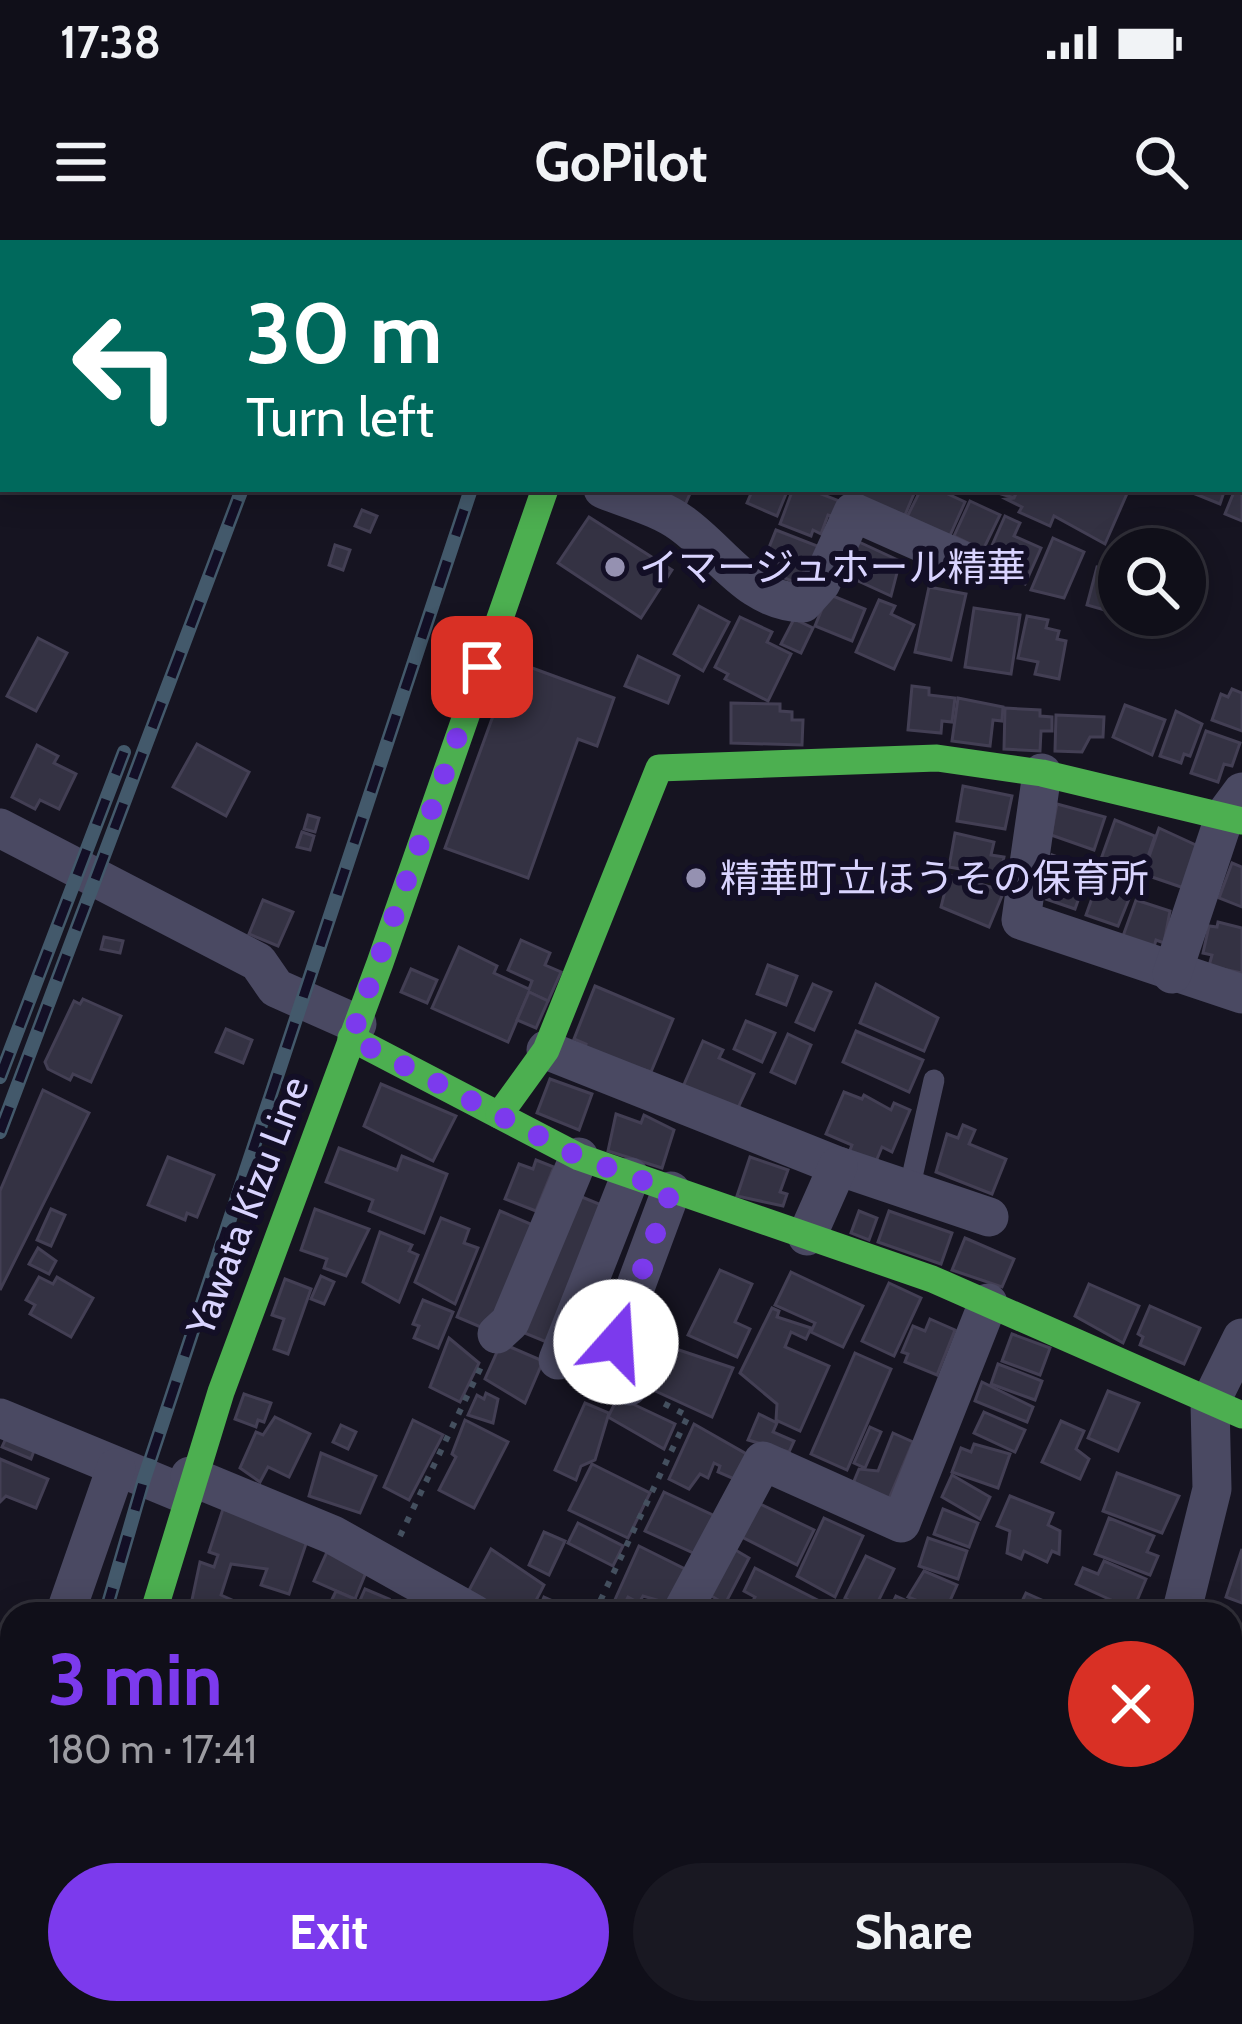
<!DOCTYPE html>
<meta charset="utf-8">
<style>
body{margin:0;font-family:Cabin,"Noto Sans JP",sans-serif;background:#191822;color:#f1f3f6;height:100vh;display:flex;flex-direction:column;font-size:45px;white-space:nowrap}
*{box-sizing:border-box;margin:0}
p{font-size:39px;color:#9c9ca2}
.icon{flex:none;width:66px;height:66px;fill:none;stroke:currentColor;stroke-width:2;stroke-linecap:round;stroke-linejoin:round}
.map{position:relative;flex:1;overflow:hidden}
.side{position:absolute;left:0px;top:1362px;width:1242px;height:423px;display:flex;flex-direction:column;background:#100f19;border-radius:36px 36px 0 0;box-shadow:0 6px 30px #0003,0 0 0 3px #302f38}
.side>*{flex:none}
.top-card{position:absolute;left:0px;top:0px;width:1242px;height:252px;box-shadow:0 6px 30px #0003,0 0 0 3px #302f38;background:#00695c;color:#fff;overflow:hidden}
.fabs{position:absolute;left:1098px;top:288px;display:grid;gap:24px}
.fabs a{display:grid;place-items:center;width:108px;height:108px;border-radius:50%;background:#100f19;box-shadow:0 6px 30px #0003,0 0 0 3px #302f38;font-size:60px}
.pin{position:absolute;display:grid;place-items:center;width:102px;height:102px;color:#fff;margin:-51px;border-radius:24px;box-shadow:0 6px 18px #0006}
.me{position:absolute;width:132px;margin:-66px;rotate:19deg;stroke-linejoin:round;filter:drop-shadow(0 0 9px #0008)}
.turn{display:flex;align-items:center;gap:42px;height:252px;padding:0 48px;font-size:54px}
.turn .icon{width:156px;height:156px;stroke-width:2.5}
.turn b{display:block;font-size:84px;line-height:102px}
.round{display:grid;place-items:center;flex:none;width:126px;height:126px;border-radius:63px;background:#191822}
.overview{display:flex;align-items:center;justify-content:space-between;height:204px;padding:0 48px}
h1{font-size:72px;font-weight:700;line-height:90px;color:#7c3aed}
.action{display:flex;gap:24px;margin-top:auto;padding:24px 48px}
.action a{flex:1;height:138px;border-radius:72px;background:#7c3aed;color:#fff;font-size:48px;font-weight:700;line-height:138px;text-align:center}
.action a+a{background:#191822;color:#f1f3f6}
.status{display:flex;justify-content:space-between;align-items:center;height:84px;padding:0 60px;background:#100f19;direction:ltr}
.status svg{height:33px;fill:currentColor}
header{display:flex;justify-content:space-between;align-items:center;height:156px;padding:0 48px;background:#100f19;font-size:54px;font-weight:700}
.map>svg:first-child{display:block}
.building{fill:#343243;stroke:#433f54;stroke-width:3}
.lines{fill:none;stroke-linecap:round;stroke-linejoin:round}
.path{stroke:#44505f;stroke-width:6;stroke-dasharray:6 9;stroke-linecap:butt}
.lane{stroke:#4a4962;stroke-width:21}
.street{stroke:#4a4962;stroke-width:39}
.fast{stroke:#4caf50;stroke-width:27}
.slow{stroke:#ffc107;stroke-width:27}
.rail-casing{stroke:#43596b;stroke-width:14}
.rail{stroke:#130f26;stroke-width:9;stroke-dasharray:27;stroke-linecap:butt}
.route{stroke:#7c3aed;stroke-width:21;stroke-dasharray:0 37.8}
.poi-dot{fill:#9591b1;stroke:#130f26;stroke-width:4.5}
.labels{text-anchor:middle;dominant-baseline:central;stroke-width:12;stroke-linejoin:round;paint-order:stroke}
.poi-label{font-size:39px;fill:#d9d4ff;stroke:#130f26;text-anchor:start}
.street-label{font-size:39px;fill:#d9d4ff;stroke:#130f26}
</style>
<div class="status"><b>17:38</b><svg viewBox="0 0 49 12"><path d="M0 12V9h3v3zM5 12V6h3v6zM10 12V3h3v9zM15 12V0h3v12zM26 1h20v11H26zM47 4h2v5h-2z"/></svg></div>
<header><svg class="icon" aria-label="menu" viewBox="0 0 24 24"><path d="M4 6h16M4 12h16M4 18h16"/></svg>GoPilot<svg class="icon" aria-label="search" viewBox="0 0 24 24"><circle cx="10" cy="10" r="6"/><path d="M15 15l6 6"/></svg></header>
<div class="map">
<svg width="1242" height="1784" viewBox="0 0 1242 1784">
<rect width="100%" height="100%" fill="#161421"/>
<g class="building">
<polygon points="1242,232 1242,281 1225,274"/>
<polygon points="653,249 692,249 685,265"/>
<polygon points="753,249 788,249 777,276 747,263"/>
<polygon points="793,249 823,249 821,254 842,262 836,277 828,275 821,294 813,290 811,296 780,284"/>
<polygon points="865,249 916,249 905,275 859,262"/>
<polygon points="921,249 937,249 965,262 948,300 907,277"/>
<polygon points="985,249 1018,249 1014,258"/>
<polygon points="1018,249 1023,250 1129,249 1105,304 1054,276 1050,286 1019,272 1022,267 1006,259 1014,258"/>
<polygon points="1183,249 1225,249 1220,264"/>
<polygon points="970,261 1000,275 983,310 954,296"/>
<polygon points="362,270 377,276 370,292 355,286"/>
<polygon points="1005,276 1020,283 1014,296 1041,308 1025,344 983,326"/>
<polygon points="589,277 672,330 641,378 558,323"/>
<polygon points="776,290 820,307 810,334 804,331 799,344 777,335 781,324 772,321 775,312 768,310"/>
<polygon points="1053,298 1084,312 1064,358 1031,350"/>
<polygon points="859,302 900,321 891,356 843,334"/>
<polygon points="335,305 350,310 343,330 329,325"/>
<polygon points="1097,327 1119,333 1119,374 1087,365"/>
<polygon points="929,347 966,354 951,420 915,412"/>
<polygon points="828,354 865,369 852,401 815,386"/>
<polygon points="879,360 895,366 891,374 914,385 894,429 856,412"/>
<polygon points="699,366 729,382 703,431 674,414"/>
<polygon points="974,368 1020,375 1011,434 965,427"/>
<polygon points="1027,376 1048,380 1046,388 1059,391 1057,399 1066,401 1059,439 1035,434 1038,422 1018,418"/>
<polygon points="740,377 772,392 767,402 791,414 768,461 725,439 728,434 715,427"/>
<polygon points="794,379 813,388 801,413 781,404"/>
<polygon points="38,398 67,413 36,471 7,456"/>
<polygon points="638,416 679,436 668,463 625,446"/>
<polygon points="513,421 614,458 597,506 578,499 528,638 445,608"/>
<polygon points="912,446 929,448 929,455 955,458 952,482 942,481 941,493 908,490"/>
<polygon points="1232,449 1242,453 1242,491 1212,480 1221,454 1228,457"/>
<polygon points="958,458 1003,467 1002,481 993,480 990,506 952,501"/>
<polygon points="731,463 780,464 780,471 792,472 792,480 803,480 802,505 731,503"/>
<polygon points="1125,465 1165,480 1152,515 1113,497"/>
<polygon points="1005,468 1040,470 1040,476 1052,477 1052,491 1041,491 1040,511 1004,509"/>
<polygon points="1176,471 1202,484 1190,516 1184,514 1181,523 1160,516"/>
<polygon points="1056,475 1104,477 1103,497 1090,497 1082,512 1055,511"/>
<polygon points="1206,491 1240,503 1232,526 1224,524 1218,542 1191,533"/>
<polygon points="197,504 249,532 226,576 173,547"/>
<polygon points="37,505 58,516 54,523 76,534 59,569 40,560 35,569 12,557"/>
<polygon points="963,546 1012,556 1005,589 957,581"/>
<polygon points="1057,564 1105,577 1094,610 1051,595"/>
<polygon points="308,575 319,578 315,592 304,589"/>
<polygon points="1115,580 1155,596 1142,634 1101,619"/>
<polygon points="1159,588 1198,606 1184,648 1143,634"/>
<polygon points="302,592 314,596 310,610 297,607"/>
<polygon points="955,593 994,602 991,615 1004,617 1000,636 949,627"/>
<polygon points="1052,615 1089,629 1075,669 1040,657"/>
<polygon points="1232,623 1242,627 1242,667 1219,658"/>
<polygon points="1117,632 1137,639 1118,686 1086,675 1100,636 1114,641"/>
<polygon points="949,635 1004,651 989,687 941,667"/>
<polygon points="263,660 293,672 278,706 249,694"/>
<polygon points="1136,660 1170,671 1164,703 1156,700 1154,707 1123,696"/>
<polygon points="1218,682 1242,688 1242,733 1209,726 1212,715 1203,713 1209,686 1217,687"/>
<polygon points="104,697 123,701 120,713 101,709"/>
<polygon points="521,700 550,713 545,725 561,732 548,761 529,752 508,802 432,768 459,707 497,726 494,733 529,749 532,741 508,730"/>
<polygon points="768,725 797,736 786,765 757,754"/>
<polygon points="411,729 437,740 427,763 401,752"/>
<polygon points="813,744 831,752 814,790 796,782"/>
<polygon points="876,744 938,778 924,811 860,783"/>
<polygon points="595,746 673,779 651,832 584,810 586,804 574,799"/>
<polygon points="529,752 548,761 536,788 517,780"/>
<polygon points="83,759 121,776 91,842 73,834 70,840 48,829 45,822 74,761 80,764"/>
<polygon points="746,781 775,793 762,822 734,809"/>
<polygon points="226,789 252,800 243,823 216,812"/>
<polygon points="856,791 923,820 909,852 843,822"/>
<polygon points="788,794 811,805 795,843 771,832"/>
<polygon points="703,801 723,810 719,818 754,834 738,868 682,849"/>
<polygon points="550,839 592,854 579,890 537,873"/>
<polygon points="381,844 456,876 433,921 364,886"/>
<polygon points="43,850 89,873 0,1050 0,951"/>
<polygon points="844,852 862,859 864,855 891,870 894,863 910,870 892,912 882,907 874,926 848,915 852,905 826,894"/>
<polygon points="616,874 641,883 644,875 674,890 662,928 608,911"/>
<polygon points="963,885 975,890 969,904 1006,919 992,954 936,932 947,894 958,898"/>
<polygon points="339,908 397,930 402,916 447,934 424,993 369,971 373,960 326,942"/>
<polygon points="168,917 214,935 197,977 187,973 185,980 148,965"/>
<polygon points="750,917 788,930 780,952 787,954 783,966 737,956"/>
<polygon points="536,920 554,927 536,971 505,959 519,924 533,929"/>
<polygon points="577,955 604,966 549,1103 522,1092"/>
<polygon points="51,969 65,975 51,1006 37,1000"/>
<polygon points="315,969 369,989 346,1036 324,1028 327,1019 301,1010"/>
<polygon points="500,971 533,985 490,1091 457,1077"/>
<polygon points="859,971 877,978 869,1000 851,993"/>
<polygon points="889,971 952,993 941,1024 878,1002"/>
<polygon points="441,978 469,989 464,1003 478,1008 455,1064 415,1042"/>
<polygon points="380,992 412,1005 409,1011 418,1015 399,1062 363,1042"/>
<polygon points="965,998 1014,1019 1002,1047 952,1030"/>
<polygon points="38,1008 56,1021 49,1034 29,1024"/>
<polygon points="720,1030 752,1044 735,1082 750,1089 737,1117 688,1095"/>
<polygon points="791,1032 863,1066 843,1107 811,1092 815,1083 775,1065"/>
<polygon points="321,1036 334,1042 324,1064 311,1059"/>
<polygon points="39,1037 53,1044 57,1037 93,1058 71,1097 30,1074 35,1065 26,1060"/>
<polygon points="285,1039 311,1049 288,1114 274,1109 284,1079 272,1075"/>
<polygon points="889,1043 921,1058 894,1116 862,1101"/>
<polygon points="1089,1044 1139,1066 1123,1103 1075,1076"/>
<polygon points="423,1060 453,1072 438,1108 414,1098 419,1086 413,1084"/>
<polygon points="1150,1066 1200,1088 1184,1124 1140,1105 1143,1097 1138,1094"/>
<polygon points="772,1068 779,1071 777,1077 811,1088 806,1099 791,1092 785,1107 829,1126 800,1191 776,1180 777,1164 740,1133"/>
<polygon points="930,1079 955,1090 937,1135 905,1122 908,1114 902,1112 913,1086 925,1091"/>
<polygon points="638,1085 663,1096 653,1120 628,1109"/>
<polygon points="1012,1094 1050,1108 1040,1135 1002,1121"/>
<polygon points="449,1098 479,1123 460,1162 430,1147"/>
<polygon points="501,1103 543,1121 525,1163 485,1139"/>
<polygon points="667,1106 733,1128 712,1177 651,1149"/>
<polygon points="855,1113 891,1129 847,1230 811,1214"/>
<polygon points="998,1124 1042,1141 1035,1160 991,1144"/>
<polygon points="982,1142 1033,1167 1027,1182 975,1161"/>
<polygon points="1108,1151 1139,1163 1118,1211 1088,1198"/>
<polygon points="486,1153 498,1159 493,1183 468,1175 477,1155 484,1159"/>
<polygon points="244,1154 271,1163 264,1182 258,1180 256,1187 235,1179"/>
<polygon points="618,1157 675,1184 664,1209 608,1177"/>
<polygon points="585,1163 609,1173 595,1220 581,1226 576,1240 555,1230"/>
<polygon points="984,1172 1025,1190 1015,1212 974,1193"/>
<polygon points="759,1174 777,1183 773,1192 794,1201 789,1212 748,1200"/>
<polygon points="275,1177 310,1194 289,1237 268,1227 260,1242 240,1228 256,1192 263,1195"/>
<polygon points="413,1180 443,1195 409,1260 384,1247"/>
<polygon points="465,1180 508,1202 474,1268 439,1250 456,1217 452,1214"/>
<polygon points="1061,1181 1084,1191 1076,1209 1089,1219 1080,1239 1042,1222"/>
<polygon points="694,1184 750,1216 739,1241 718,1232 720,1226 714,1223 708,1238 700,1234 689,1249 669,1239"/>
<polygon points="341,1185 356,1192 348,1209 333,1202"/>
<polygon points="870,1187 881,1192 865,1228 854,1223"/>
<polygon points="893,1193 913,1202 888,1261 852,1246 859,1229 878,1231"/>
<polygon points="7,1196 35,1208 31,1219 2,1207"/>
<polygon points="974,1204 1010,1214 998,1248 952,1232 961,1208 971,1212"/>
<polygon points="321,1213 376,1236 360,1273 309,1256"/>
<polygon points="0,1219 48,1239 36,1268 6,1256 0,1262"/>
<polygon points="592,1224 650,1253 628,1298 569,1270"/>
<polygon points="1117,1233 1179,1256 1162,1293 1103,1271"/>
<polygon points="952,1235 990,1257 980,1279 942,1257"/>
<polygon points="664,1252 717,1277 700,1316 645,1291"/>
<polygon points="1010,1256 1053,1273 1048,1285 1060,1291 1059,1314 1052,1311 1047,1322 1024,1311 1021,1319 1007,1313 1010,1291 997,1286"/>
<polygon points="756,1262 814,1290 797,1325 740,1296"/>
<polygon points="223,1269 308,1298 289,1354 261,1345 267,1329 231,1324 221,1355 243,1365 239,1374 189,1374 200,1322 214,1327 218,1315 209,1312"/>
<polygon points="943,1269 978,1283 969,1307 934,1294"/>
<polygon points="824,1278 863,1296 835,1357 797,1336"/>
<polygon points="1109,1278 1154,1296 1147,1312 1158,1316 1150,1335 1095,1314"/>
<polygon points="578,1283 623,1306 613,1326 568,1303"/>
<polygon points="544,1292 565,1301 549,1335 529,1325"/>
<polygon points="928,1298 967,1311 958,1339 919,1326"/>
<polygon points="639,1306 691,1332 674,1365 643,1356 639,1363 628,1357 622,1369 613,1364"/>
<polygon points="732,1308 749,1318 725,1364 708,1354"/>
<polygon points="491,1309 544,1345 529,1374 500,1374 466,1356"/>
<polygon points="1242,1309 1242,1363 1226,1357"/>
<polygon points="327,1312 367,1330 355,1359 314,1341"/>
<polygon points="866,1316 894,1329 873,1372 862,1374 847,1367 850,1361 845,1358"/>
<polygon points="1104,1321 1146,1339 1133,1370 1076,1344 1083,1328 1098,1334"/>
<polygon points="755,1328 845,1374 787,1374 777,1369 774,1374 746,1374 755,1357 744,1351"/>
<polygon points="924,1331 957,1345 945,1372 908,1357"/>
<polygon points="365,1349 389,1359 382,1374 354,1374"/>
<polygon points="336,1351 355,1359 348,1374 325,1374"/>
<polygon points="1026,1353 1064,1370 1062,1374 1016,1374"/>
<polygon points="896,1356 937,1374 895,1374 890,1369"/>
<polygon points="544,1357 564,1366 561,1374 537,1374"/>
<polygon points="1230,1391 1242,1395 1239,1453 1230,1450"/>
<polygon points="1235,1551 1242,1554 1242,1613 1230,1607"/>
<polygon points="1230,1627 1242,1633 1242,1692 1230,1687"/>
<polygon points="361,1773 366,1773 388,1784 355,1784"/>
<polygon points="444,1773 491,1773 501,1779 499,1784 464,1784"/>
<polygon points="510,1773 565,1773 584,1784 504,1784"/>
<polygon points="609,1773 627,1784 601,1784"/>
<polygon points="725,1773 756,1773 778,1784 722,1784"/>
<polygon points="1081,1773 1116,1773 1110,1784 1084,1784 1088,1777"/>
<polygon points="1032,1774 1051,1784 1012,1784 1016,1776 1027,1782"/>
</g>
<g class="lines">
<g class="path">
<polyline points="400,1296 482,1125"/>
<polyline points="594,1374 688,1176 657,1160"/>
<polyline points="233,1784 238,1773"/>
<polyline points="995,1784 1001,1773"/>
</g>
<polyline class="lane" points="909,950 934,840"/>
<g class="street">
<polyline points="1075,3 1076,0"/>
<polyline points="1239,100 1242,100"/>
<path d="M603 249C627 259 659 267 681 283 722 312 749 362 803 363L821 343 853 272 977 327"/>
<polyline points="1042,533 1021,680 1242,754"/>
<polyline points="0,588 258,722 276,748 357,784"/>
<polyline points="1172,734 1225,575 1242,552"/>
<polyline points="546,810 838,926 989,977"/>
<polyline points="807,996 838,926"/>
<polyline points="497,1094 510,1082 579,917"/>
<polyline points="558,1120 630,937"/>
<polyline points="629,1146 619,1091 671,951"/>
<polyline points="0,1178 184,1254"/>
<polyline points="190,1236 333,1295 474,1374"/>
<polyline points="65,1374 116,1228"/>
<polyline points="681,1374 763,1221 901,1283 988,1063"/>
<polyline points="1181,1374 1212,1249 1210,1163 1242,1098"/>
<polyline points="1230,1501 1242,1506"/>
<polyline points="0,1527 12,1499"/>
<polyline points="1230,1757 1242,1761"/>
<polyline points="0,1769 24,1779 26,1773"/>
<polyline points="403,1773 426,1784"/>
<polyline points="664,1773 687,1784"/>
<polyline points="1129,1784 1135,1773"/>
</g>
<g class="fast">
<polyline points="615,3 616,0"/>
<polyline points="351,798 579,917 932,1039 1242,1175"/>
<polyline points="499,875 546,810 659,528 937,518 1042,533 1242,581"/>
<polyline points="153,1374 221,1152 380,723 545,249"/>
</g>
<polyline class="slow" points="169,1773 170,1784"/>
<defs>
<g id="rail">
<polyline points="317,3 318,0"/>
<polyline points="554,3 555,0"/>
<polyline points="0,837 124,512"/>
<polyline points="0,892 242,249"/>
<polyline points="105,1374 144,1239 471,249"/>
<polyline points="0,1637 12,1603"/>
<polyline points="0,1726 12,1690"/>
</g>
</defs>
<use href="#rail" class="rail-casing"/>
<use href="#rail" class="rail"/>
</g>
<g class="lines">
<polyline class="route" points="482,427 351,798 579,917 671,951 616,1102"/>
</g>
<g class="poi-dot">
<circle cx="615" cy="327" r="12"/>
<circle cx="696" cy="638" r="12"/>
</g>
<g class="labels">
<g class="poi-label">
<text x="639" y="327">イマージュホール精華</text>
<text x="720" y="638">精華町立ほうその保育所</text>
</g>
<g class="street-label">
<text transform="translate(247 966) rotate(-69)">Yawata Kizu Line</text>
</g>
</g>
</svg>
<div class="fabs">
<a><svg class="icon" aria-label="search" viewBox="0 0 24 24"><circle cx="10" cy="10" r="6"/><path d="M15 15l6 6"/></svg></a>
</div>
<div class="pin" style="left:482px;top:427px;background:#d93025"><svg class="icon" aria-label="arrive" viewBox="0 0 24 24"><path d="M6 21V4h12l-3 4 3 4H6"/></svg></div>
<svg class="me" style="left:616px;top:1102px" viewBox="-20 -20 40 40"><circle r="19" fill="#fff"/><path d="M0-13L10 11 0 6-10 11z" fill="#7c3aed"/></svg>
<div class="top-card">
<div class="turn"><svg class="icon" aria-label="left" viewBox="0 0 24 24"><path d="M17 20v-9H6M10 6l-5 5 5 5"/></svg><div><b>30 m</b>Turn left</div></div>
</div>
<section class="side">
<div class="overview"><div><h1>3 min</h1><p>180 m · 17:41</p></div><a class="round" style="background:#d93025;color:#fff"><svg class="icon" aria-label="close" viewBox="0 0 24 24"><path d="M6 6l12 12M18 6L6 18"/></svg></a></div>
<div class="action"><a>Exit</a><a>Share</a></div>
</section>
</div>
